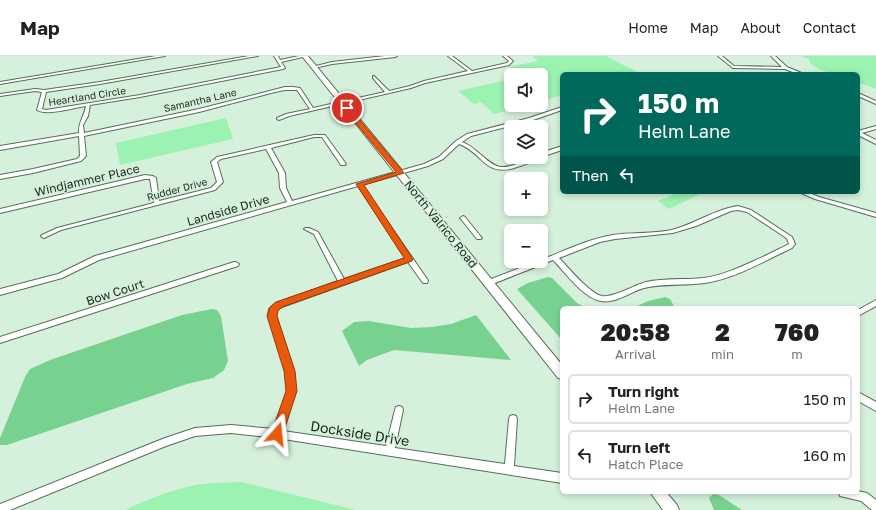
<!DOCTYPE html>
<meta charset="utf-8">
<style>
body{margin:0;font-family:"Golos Text",sans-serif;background:#f2f2f2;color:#222;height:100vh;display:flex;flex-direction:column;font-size:15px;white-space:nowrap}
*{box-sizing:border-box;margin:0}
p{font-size:13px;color:#767676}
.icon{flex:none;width:22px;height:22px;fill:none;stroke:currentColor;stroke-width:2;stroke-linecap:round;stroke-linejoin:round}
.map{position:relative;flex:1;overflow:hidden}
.drawer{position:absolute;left:560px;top:250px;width:300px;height:188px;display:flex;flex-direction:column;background:#fff;border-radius:6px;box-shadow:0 2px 6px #0003}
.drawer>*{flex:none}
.top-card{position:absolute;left:560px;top:16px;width:300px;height:122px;border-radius:6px;box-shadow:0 2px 6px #0003;background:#00695c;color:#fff;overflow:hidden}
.buttons{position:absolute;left:504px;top:12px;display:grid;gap:8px}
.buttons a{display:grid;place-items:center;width:44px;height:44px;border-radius:6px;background:#fff;box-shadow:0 2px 6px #0003;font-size:20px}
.pin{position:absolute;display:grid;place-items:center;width:34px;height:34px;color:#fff;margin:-17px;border:2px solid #fff;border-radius:50%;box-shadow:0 1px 4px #0007}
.me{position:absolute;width:44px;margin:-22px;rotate:18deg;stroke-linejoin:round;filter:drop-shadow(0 0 3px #0008)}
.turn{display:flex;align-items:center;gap:14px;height:84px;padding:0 12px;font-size:18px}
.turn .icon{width:52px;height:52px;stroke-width:2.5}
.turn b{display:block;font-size:28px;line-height:34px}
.then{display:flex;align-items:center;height:38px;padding:0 12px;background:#0003;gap:8px;font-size:15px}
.eta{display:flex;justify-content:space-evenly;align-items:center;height:68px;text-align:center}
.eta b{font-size:24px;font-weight:800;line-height:28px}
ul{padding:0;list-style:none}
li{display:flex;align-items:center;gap:12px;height:50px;margin:0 8px 6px;padding:0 4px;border:2px solid #e0e0e0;border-radius:6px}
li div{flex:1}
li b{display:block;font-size:15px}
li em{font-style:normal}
header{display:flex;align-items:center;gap:24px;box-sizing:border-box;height:56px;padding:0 20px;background:#fff;border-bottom:1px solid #e0e0e0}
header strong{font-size:19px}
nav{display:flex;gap:22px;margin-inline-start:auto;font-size:14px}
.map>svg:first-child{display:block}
.green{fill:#9bf2b1}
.water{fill:#77d290}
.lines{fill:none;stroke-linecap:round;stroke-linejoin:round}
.street-casing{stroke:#556d5b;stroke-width:2}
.secondary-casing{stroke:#556d5b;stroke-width:2}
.street{fill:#fff;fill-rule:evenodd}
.secondary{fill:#fff;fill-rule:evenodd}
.route{fill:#ea580c;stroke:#983908}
.labels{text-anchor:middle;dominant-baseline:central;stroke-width:3;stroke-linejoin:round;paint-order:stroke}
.far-street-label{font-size:10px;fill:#1c261e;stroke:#d6f1db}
.street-label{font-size:12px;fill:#1c261e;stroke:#d6f1db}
.near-street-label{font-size:14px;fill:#1c261e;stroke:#d6f1db}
</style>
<header>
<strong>Map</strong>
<nav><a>Home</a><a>Map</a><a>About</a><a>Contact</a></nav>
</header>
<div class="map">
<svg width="876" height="454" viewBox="0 0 876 454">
<rect width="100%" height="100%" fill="#d6f1db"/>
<g class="green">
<polygon points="532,0 606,0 641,18 562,18 562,39 541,45 541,19 521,19 509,11 538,5"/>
<path d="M801 0H876V33L858 26V18C842 18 822 19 810 7V4Z"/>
<polygon points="511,23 511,49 529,49 494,58 481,46 474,48 458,35"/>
<polygon points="226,62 233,83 120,109 116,87"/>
<polygon points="679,136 699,136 698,139 669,153 658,145"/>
<path d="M242 426 356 454H126C145 444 166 436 187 431 204 426 224 427 242 426Z"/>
</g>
<g class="water">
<polygon points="548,221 552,222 577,247 586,252 562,252 562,284 517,233 528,227"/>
<polygon points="665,241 670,243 675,252 633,252 648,245"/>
<polygon points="212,253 217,254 221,260 228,305 224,314 213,322 187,328 7,389 0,389 0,382 25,321 30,313 50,304 182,259"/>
<polygon points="476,259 511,304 394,294 367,304 359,310 342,275 354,266 369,265 411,272 432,271 451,268"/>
<polygon points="713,438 719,439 742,454 714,454 709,442"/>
</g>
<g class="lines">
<defs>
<g id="street">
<polygon points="156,0 165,0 0,28 0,26"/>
<path d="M249 0H258L100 28 46 36 42 53 46 54 140 39 281 11 274 0H278L280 4 299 0H307L281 6 285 12 283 13 140 41 90 49 88 60 83 69 84 77 199 53 285 31H293L300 32 313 52 385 36 373 22V20H374L389 35 410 30 424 25 468 15 448 0H452L472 15 507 7 509 5 503 0H507L513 5 509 9 425 27 411 32 289 60 279 64 277 63V62L286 58 310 53 297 34H285L275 36 199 56 84 80 86 100 81 105 33 117 0 123V119L33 113 77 103 80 100 79 80 0 94V90L79 77C78 67 84 61 86 50 73 52 47 60 37 54L42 36 35 35 0 40V38L35 33 44 34 100 26Z"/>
<polygon points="385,0 397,0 395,1 332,8 314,12 312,11 332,6"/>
<polygon points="718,0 722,0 734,10 782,11 771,0 775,0 787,11 804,18 798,18 785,13 733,12"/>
<polygon points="858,37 876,45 876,48 858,40"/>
<path d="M562 51V54L533 64 471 80 462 86C475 90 490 111 501 111 515 112 526 101 540 101 533 106 524 109 517 111 484 122 484 97 459 88L443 103 428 110 362 129 427 223 428 225 427 227H423L408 206 282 251 276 254V260L294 315 295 335 283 375 386 390 395 354 396 351 399 350 402 351 403 354 395 392 505 408 509 363 510 360 513 359 516 360 517 363 514 410 562 417V427L277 382 231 377 195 380 166 390 10 454H0V448L165 382 195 372 231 369 274 373 287 335 286 315 268 260 269 253 276 247 338 225 314 178 304 173 305 172H309L318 176 344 223 406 202 358 130 99 204 62 222 0 239V233L58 218 95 200 287 146 280 132 279 117 266 93 221 103 217 106 223 126 215 134 61 174 44 182 42 181 41 180 42 179 57 172 154 147 150 123H145L0 157V153L145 119 153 120 156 122 159 145 211 132 217 126 211 106 217 101 314 79H325L346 108 345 109H341L322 81H314L271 92 285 117 286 132 292 145 424 108 439 101 456 85 467 78 529 62Z"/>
<polygon points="876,70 876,73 862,77 876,84 876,88 858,79 858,75"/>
<polygon points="562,90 562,94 541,101 541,97"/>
<polygon points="799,136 807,136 819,141 876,157 876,161 815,143"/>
<path d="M738 150 751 154 792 181 795 188 792 192C764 205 736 222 705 227 685 230 664 227 644 232 632 235 615 248 601 245 583 242 566 217 553 204L490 229 488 230 484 227 486 225 538 205H541V204C564 195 588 183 613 179 632 176 653 178 672 174 695 168 715 153 738 150ZM738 154 747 156 785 181 787 183 789 188C782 192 774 195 767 199 747 208 726 219 704 222 684 224 665 222 646 226 635 229 612 242 602 240 589 237 569 212 559 202L600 186 615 183 673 177 696 170 731 155Z"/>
<polygon points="463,160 465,161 481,181 482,182 481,183 477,183 461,163 460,162"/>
<polygon points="234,206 236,206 239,208 238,210 0,287 0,281"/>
<polygon points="876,244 876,250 858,260 858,254"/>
<polygon points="858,336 876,346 876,355 858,345"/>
<polygon points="858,435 867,437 876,444 876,454 872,454 861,445 840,440 839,436 858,436"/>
</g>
<g id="secondary">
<polygon points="302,0 308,0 562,309 562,323 558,322"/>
<polygon points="650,436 666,436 677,449 679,454 663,454"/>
</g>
</defs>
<use href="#street" class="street-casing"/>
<use href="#secondary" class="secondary-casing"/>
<use href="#street" class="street"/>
<use href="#secondary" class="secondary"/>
</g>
<polygon class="route" points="345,51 349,51 404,117 364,129 413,203 412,205 282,251 278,255 277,260 295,315 297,335 283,378 281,382 277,384 273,382 271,378 286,335 284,315 267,260 270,251 276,246 404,202 356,128 396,116 345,54"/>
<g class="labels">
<g class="far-street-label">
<text transform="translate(87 40) rotate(-9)">Heartland Circle</text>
<text transform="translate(200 44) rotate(-13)">Samantha Lane</text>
<text transform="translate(177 133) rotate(-15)">Rudder Drive</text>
</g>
<g class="street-label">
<text transform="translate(87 124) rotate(-13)">Windjammer Place</text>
<text transform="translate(228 154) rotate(-16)">Landside Drive</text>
<text transform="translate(441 168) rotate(51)">North Valrico Road</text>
<text transform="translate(115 236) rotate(-18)">Bow Court</text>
</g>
<g class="near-street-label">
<text transform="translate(360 377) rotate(9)">Dockside Drive</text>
</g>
</g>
</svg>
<div class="buttons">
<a><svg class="icon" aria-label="sound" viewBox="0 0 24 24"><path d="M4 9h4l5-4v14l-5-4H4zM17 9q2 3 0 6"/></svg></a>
<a><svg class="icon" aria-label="layers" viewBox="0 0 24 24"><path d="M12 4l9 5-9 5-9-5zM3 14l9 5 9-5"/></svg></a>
<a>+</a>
<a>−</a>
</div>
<div class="pin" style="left:347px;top:52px;background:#d93025"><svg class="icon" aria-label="arrive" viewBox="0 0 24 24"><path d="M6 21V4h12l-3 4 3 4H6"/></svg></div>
<svg class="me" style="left:277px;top:378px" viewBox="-20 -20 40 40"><path d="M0-17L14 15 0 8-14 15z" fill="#ea580c" stroke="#fff" stroke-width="4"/></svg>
<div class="top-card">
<div class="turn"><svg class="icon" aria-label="right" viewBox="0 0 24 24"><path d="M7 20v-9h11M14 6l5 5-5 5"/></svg><div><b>150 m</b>Helm Lane</div></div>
<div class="then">Then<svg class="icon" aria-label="left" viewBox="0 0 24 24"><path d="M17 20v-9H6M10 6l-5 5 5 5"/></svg></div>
</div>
<section class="drawer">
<div class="eta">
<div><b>20:58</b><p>Arrival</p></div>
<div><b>2</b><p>min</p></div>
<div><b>760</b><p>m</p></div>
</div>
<ul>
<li><svg class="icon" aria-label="right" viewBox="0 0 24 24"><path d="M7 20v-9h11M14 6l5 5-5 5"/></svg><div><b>Turn right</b><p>Helm Lane</p></div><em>150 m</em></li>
<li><svg class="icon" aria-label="left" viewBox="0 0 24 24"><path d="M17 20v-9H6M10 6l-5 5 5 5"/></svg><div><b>Turn left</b><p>Hatch Place</p></div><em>160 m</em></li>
</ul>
</section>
</div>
